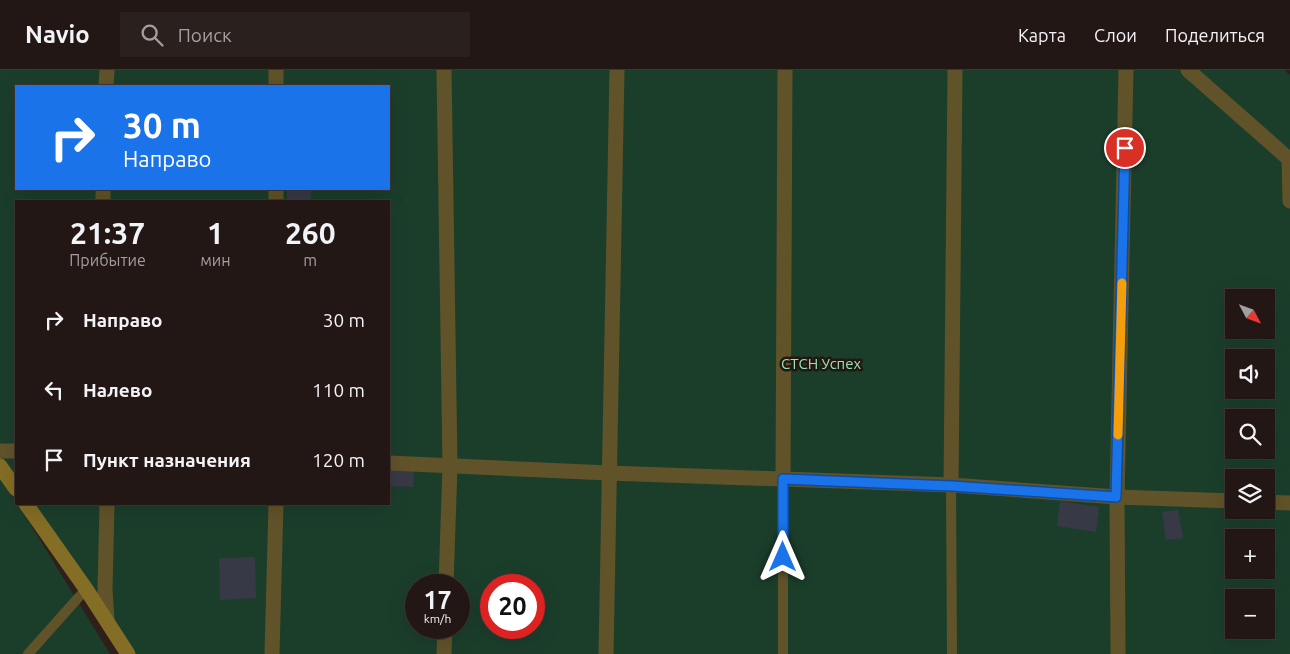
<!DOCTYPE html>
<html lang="ru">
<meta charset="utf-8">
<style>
body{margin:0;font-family:Ubuntu,sans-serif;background:#2a201d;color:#f1f3f6;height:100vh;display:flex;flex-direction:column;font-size:19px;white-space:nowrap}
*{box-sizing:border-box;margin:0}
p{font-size:16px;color:#a29fa0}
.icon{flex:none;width:28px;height:28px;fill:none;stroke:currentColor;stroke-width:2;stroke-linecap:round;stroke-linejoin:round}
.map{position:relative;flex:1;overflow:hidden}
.side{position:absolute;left:15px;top:130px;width:375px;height:305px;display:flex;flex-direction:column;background:#221714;border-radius:0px;box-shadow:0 5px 20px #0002,0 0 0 1px #3f3634}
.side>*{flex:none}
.top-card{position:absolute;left:15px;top:15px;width:375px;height:105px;border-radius:0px;box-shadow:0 5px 20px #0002,0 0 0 1px #3f3634;background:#1a73e8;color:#fff;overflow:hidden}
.needle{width:32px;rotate:131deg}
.buttons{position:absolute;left:1225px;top:219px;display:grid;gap:10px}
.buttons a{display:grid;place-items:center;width:50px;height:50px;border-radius:0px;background:#221714;box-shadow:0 5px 20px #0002,0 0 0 1px #3f3634;font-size:25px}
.speed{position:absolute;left:405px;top:504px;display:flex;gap:10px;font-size:25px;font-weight:700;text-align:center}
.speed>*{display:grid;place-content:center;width:65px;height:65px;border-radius:50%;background:#221714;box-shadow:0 5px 20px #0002,0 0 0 1px #3f3634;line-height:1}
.speed small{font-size:12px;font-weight:400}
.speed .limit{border:8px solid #d22;background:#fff;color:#111}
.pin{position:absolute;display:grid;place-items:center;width:42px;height:42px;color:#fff;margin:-21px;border:2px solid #fff;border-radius:50%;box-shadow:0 1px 5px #0007}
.me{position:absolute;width:55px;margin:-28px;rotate:0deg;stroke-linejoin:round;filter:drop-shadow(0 0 4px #0008)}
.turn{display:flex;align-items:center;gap:18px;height:105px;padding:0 25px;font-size:22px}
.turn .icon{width:65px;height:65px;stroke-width:2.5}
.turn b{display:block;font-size:35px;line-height:42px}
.eta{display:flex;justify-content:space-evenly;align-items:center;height:85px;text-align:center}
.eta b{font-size:30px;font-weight:700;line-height:35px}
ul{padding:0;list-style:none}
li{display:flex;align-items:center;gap:15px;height:70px;padding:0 25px}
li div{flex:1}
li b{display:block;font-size:19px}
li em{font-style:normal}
header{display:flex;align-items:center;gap:30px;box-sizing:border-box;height:70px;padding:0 25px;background:#221714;border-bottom:1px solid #3f3634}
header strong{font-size:24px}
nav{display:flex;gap:28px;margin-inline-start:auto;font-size:18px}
.search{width:350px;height:45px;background:#2a201d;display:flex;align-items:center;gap:12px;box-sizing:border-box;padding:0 18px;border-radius:0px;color:#a29fa0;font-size:19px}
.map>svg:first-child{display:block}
.green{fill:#1b3e2b;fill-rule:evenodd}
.building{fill:#383947}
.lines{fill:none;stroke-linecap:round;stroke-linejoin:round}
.service{stroke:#615329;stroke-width:10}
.minor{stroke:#615329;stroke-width:15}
.secondary{stroke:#846d25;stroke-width:15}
.route-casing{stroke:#114b97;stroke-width:12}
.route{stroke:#1a73e8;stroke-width:9}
.slow{stroke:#f59e0b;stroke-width:9}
.labels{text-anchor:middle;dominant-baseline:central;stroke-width:5;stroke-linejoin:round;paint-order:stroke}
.park-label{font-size:15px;fill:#91e7b6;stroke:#241611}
</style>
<header>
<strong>Navio</strong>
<div class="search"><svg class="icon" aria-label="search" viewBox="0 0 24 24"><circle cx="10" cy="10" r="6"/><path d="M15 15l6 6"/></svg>Поиск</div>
<nav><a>Карта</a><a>Слои</a><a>Поделиться</a></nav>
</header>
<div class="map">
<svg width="1290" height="584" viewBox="0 0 1290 584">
<rect width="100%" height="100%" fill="#2e1f1a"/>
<g class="green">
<path d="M0 0H1284L1290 5V584H121L24 434H389V131H16V422L0 397ZM16 16H389V119H16ZM1234 228H1266V260H1234ZM1234 288H1266V320H1234ZM1234 348H1266V380H1234ZM1234 408H1266V440H1234ZM1234 468H1266V500H1234ZM416 515H459V558H416ZM491 515H534V558H491ZM1234 528H1266V560H1234Z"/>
<polygon points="0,405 110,584 0,584"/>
</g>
<g class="building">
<polygon points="287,119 311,120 310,131 287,131"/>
<polygon points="389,396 414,396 413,417 389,416"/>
<polygon points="1060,431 1099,437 1096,462 1057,456"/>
<polygon points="1178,440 1183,468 1166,470 1162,442"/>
<polygon points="255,487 256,528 220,530 219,488"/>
</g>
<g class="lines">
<g class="service">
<polyline points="951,415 952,584"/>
<polyline points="28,584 86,519"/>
<polyline points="783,584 783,409"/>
</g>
<g class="minor">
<polyline points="276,0 276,16"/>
<polyline points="444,0 450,396 446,515"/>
<polyline points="1188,0 1289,89 1290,131"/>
<polyline points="106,16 107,0"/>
<polyline points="276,119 276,131"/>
<polyline points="103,131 103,119"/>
<polyline points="0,381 16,381"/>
<polyline points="389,393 609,403 951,415 1117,427 1234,431"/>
<polyline points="783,409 785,0"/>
<polyline points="951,415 955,0"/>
<polyline points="1266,432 1290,433"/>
<polyline points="107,550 105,520 107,434"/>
<polyline points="272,584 276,434"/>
<polyline points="444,584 445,558"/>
<polyline points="606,584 617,0"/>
<polyline points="1118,584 1117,427 1126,0"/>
</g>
<g class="secondary">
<polyline points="0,396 16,419"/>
<polyline points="26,434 86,519 128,584"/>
</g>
</g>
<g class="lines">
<defs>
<polyline id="route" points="783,487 783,409 952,416 1116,427 1125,78"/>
</defs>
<use href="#route" class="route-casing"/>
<use href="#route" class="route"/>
<polyline class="slow" points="1118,365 1122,213"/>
</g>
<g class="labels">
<g class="park-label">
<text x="821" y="293">СТСН Успех</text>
</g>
</g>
</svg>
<div class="buttons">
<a><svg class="needle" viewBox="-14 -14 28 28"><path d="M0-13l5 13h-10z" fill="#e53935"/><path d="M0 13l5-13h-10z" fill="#a29fa0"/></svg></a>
<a><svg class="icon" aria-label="sound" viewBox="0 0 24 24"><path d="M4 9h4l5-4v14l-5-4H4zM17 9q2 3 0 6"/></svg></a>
<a><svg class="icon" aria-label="search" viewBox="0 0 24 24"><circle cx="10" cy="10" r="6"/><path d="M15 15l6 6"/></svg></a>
<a><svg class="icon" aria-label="layers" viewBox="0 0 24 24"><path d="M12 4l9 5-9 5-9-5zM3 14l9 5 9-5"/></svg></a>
<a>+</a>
<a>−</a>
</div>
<div class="speed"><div>17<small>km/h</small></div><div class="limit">20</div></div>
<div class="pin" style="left:1125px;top:78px;background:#d93025"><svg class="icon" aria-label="arrive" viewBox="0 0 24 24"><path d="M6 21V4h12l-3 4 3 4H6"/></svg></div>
<svg class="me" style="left:783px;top:487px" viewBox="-20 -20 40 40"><path d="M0-17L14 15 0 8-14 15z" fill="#1a73e8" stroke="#fff" stroke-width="4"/></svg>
<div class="top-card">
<div class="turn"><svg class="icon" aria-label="right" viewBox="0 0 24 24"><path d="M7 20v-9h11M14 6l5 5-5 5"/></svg><div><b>30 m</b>Направо</div></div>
</div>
<section class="side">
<div class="eta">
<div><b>21:37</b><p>Прибытие</p></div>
<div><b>1</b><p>мин</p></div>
<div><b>260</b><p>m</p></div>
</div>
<ul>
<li><svg class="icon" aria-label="right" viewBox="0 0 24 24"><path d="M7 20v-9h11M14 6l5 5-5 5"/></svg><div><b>Направо</b></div><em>30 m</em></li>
<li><svg class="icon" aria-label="left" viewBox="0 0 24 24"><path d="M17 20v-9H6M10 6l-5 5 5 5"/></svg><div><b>Налево</b></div><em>110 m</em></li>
<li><svg class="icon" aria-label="arrive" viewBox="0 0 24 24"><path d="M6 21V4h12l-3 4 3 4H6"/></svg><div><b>Пункт назначения</b></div><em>120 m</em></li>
</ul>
</section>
</div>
